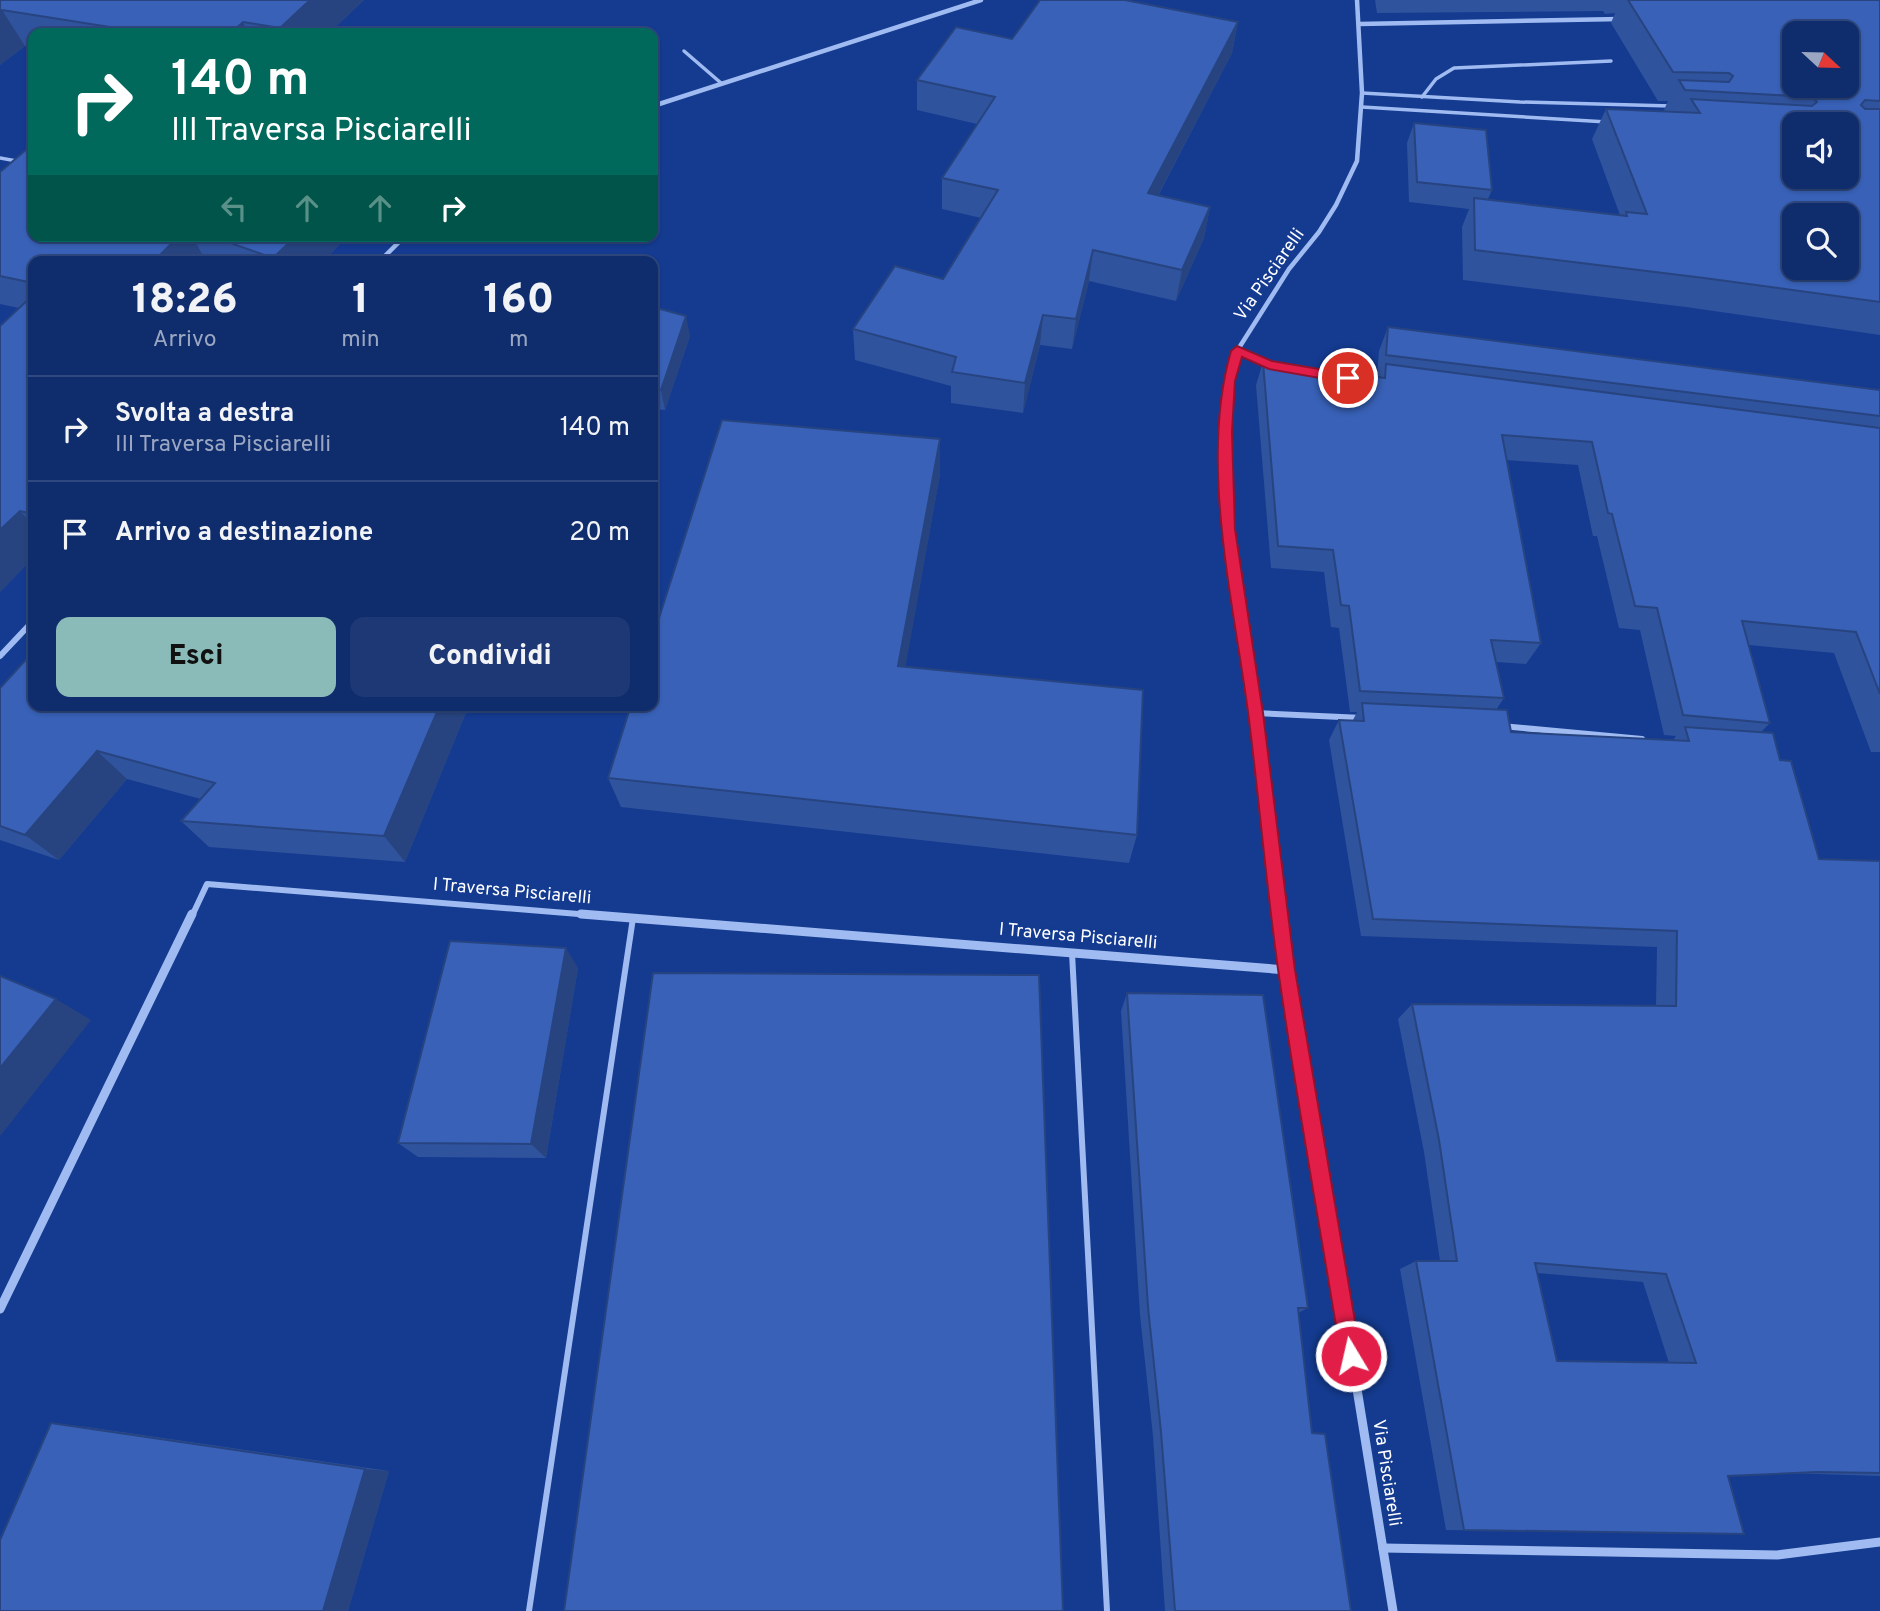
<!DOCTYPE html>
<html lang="it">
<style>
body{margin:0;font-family:Overpass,sans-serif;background:#1d3874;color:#f1f3f6;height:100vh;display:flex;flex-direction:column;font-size:26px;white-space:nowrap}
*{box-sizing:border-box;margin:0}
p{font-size:23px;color:#9ba7c2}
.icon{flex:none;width:38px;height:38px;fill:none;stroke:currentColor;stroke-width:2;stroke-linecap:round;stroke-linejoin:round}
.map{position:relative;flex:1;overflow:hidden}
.side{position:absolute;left:28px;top:256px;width:630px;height:455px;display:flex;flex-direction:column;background:#0f2c6c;border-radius:14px;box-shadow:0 2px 5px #0004,0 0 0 2px #2f487f}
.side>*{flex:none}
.guide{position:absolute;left:28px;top:28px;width:630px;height:214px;border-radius:14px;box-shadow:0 2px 5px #0004,0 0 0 2px #2f487f;background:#00695c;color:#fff;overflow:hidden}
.needle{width:46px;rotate:112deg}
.fabs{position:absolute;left:1782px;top:21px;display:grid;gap:14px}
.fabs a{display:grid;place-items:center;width:77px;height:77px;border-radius:14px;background:#0f2c6c;box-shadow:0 2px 5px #0004,0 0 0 2px #2f487f;font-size:35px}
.pin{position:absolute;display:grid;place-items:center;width:60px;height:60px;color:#fff;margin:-30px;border:4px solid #fff;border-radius:50%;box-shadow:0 2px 7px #0007}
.me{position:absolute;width:77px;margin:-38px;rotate:351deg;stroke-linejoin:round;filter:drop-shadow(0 0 5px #0008)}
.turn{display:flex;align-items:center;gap:24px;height:147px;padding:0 28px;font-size:32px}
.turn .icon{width:91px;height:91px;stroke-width:2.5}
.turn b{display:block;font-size:49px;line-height:60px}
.lanes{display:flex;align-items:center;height:66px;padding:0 28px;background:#0003;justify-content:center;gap:35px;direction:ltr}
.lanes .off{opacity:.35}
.eta{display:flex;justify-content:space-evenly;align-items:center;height:119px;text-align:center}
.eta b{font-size:42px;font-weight:800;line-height:49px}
.action{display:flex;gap:14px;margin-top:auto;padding:14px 28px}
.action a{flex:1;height:80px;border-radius:14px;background:#8bbbb9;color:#111;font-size:28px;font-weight:800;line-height:80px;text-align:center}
.action a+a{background:#1d3874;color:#f1f3f6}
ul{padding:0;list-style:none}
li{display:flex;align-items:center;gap:21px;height:105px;padding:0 28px;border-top:2px solid #2f487f}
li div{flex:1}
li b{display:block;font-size:26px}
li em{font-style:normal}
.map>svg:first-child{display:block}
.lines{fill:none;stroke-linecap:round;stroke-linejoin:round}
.service-far1{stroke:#a0bbf1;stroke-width:3.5}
.service{stroke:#a0bbf1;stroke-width:6}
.minor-far2{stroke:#a0bbf1;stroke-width:4.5}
.minor-far1{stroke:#a0bbf1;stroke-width:6}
.minor{stroke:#a0bbf1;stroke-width:9}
.wall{fill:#30539d;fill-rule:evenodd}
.shaded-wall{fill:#274480}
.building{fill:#3861b7;stroke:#274480;stroke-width:2;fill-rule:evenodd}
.route{fill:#e11d48;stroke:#92132f;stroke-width:2}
.labels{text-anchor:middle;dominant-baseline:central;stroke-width:6;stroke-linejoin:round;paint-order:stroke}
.street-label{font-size:18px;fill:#fff;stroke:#143b90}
</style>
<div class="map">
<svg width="1880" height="1611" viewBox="0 0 1880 1611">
<rect width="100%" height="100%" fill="#143b90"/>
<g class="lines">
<g class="service-far1">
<polyline points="684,51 721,83"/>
<polyline points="1362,93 1520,102 1671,106"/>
<polyline points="1422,97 1436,79 1454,68 1611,61"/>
<polyline points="1362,107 1607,122"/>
<polyline points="0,158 33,164"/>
</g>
<g class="service">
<polyline points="1072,953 1107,1611"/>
<polyline points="529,1611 633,918"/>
</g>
<g class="minor-far2">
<polyline points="1359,24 1621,19"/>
<polyline points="653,106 981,0"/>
<polyline points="380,261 405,236"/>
<polyline points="1237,351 1269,365"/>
<polyline points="1227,393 1237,351 1289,269 1319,232 1336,205 1357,161 1362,93 1357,0"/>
</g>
<g class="minor-far1">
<polyline points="1227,391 1225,432 1228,529 1255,713 1280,916"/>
<polyline points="0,656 33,621"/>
<polyline points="1255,713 1363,718"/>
<polyline points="1501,726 1642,739"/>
<polyline points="192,916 207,884 603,916"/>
</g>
<g class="minor">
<polyline points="581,914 1287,970"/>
<polyline points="1280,914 1393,1611"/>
<polyline points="0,1309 192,914"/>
<polyline points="1383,1548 1777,1555 1880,1542"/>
</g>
</g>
<g class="wall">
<polygon points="0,0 364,0 329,33 33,33 33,48 25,46 0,65"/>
<polygon points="1375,0 1880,0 1880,335 1686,307 1463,280 1462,227 1469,209 1409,202 1407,143 1414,123 1492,190 1488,199 1620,215 1592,139 1606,109 1665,111 1664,110 1668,101 1658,101 1611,23 1615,13 1605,14 1603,11 1377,13"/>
<polygon points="1238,22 1232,53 1158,196 1210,207 1204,238 1176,301 1089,281 1072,349 1040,345 1023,413 951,403 951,386 855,360 853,329 943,279 981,218 942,209 942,178 977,124 917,110 917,80 1012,39"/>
<polygon points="0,172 33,236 342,236 344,240 323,261 33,261 33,558 0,592 19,308 0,304"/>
<polygon points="653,307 690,336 665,410 653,409"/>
<path d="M1388 327 1880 390V752H1871L1834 653 1749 645 1770 723 1761 732 1780 760 1819 859 1880 861V1476L1786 1473 1728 1476 1744 1534 1446 1530 1400 1269 1416 1261H1440L1424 1152 1398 1019 1412 1004 1656 1006 1657 947 1361 936 1329 740 1339 720H1353L1357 712H1350L1339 628 1331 627 1324 572 1271 568 1256 385 1263 362 1377 377 1379 351ZM1506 460 1578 465 1593 536H1597L1619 628 1640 630 1664 735 1676 736 1673 740 1511 732 1496 710 1504 698 1496 662 1526 664 1541 643ZM1537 1273 1643 1282 1669 1363 1557 1361Z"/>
<polygon points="940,474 905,667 1137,835 1129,863 621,807 608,778"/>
<polygon points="0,688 469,705 405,862 209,847 181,821 201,799 127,779 59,860 0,840"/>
<polygon points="578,968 546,1158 418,1157 398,1143"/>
<polygon points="1127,993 1308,1308 1298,1313 1312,1433 1351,1611 1165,1611 1153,1436 1140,1315 1121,1011"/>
<polygon points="51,1423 87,1427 389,1471 348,1611 0,1611"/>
</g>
<g class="shaded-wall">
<polygon points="310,0 364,0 329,33 282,33 280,28"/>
<polygon points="2,10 25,46 0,65 0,11"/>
<polygon points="243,22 248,33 231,33"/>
<polygon points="1238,22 1232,53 1143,224 1148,193"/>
<polygon points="1210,207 1204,238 1176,301 1182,270"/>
<polygon points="179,236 192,236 206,261 154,261"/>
<polygon points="296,236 342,236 344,240 323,261 275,261 273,258"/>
<polygon points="1093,250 1089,281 1072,349 1076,319"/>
<polygon points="1043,315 1040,345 1023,413 1025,383"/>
<polygon points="686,316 690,336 665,410 661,390"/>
<polygon points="940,439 940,474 900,698 898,666"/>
<polygon points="20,511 33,525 33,558 0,592 0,530"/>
<polygon points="440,705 469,705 405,862 384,836"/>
<polygon points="97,751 127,779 59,860 25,835"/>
<polygon points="566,948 578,968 546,1158 531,1144"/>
<polygon points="56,999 91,1020 1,1135 0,1135 0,1068"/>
<polygon points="365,1469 389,1471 348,1611 323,1611"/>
</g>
<g class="building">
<polygon points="0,0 310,0 280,28 243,22 231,33 148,33 2,10 0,11"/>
<polygon points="1040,0 1125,0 1238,22 1148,193 1210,207 1182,270 1093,250 1076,319 1043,315 1025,383 952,372 956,357 853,329 895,266 943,279 998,190 942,178 995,97 917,80 956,27 1012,39"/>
<path d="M1628 0H1880V101L1865 100 1861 105 1865 109H1880V302L1704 278 1475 250 1474 198 1627 216 1626 212 1647 214 1606 109 1700 113 1691 99 1812 106 1817 102 1812 97 1685 90 1679 80 1729 82 1733 76 1729 73 1673 72ZM1794 33H1846V86H1794ZM1794 124H1846V177H1794ZM1794 215H1846V268H1794Z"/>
<polygon points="1414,123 1486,130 1492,190 1417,182"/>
<polygon points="27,149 33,150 33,236 179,236 154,261 33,261 33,283 0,276 0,172"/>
<polygon points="211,236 296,236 273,258"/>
<polygon points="33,295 33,514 20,511 0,530 0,326"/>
<polygon points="653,307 686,316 661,390 653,390"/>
<polygon points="1388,327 1880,390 1880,416 1386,355"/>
<polygon points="1263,362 1385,378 1386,364 1880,428 1880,694 1856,632 1742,621 1770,723 1683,715 1657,608 1635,606 1612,514 1608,513 1592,442 1502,435 1541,643 1491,640 1504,698 1360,691 1349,606 1341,605 1333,550 1278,546"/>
<polygon points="722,420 940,439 898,666 1143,690 1137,835 608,778 631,705 653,705 653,637"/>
<polygon points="33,652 33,705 440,705 384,836 181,821 215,783 97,751 25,835 0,826 0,688"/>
<path d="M1362 703 1507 710 1511 732 1689 741 1685 727 1773 733 1780 760 1791 761 1819 859 1880 861V1473L1817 1472 1728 1476 1744 1534 1464 1530 1416 1261H1457L1439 1140 1412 1004 1676 1006 1677 931 1373 919 1339 720 1364 721ZM1535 1263 1666 1274 1696 1363 1557 1361Z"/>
<polygon points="450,941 566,948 531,1144 398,1143"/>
<polygon points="653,973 1039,975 1063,1611 564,1611"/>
<polygon points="0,976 56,999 0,1068"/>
<polygon points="1127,993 1263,995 1308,1308 1298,1308 1312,1433 1325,1434 1351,1611 1175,1611 1161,1432 1148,1307"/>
<polygon points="51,1423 365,1469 323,1611 0,1611 0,1540"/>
</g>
<path class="route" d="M1237 346 1272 361 1348 374 1355 378 1348 383 1269 369 1242 357 1235 381 1232 432 1235 529 1263 713 1295 970 1361 1356 1358 1363 1351 1366 1344 1363 1341 1356C1320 1227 1296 1098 1278 969 1266 884 1259 798 1248 712 1233 600 1199 461 1231 351Z"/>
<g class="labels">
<g class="street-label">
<text transform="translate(1270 275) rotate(-55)">Via Pisciarelli</text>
<text transform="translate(512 892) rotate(5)">I Traversa Pisciarelli</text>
<text transform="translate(1078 937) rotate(5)">I Traversa Pisciarelli</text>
<text transform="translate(1386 1473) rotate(81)">Via Pisciarelli</text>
</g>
</g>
</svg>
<div class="fabs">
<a><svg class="needle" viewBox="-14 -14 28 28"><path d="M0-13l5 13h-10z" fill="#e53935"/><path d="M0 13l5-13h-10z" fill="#9ba7c2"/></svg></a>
<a><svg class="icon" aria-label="sound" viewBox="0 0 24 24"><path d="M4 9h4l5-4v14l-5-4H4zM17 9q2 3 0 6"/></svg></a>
<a><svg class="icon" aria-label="search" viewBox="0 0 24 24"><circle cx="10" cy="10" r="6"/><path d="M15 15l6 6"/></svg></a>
</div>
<div class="pin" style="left:1348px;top:378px;background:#d93025"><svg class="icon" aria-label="arrive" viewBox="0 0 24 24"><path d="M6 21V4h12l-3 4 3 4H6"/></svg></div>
<svg class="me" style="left:1351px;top:1356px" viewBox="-20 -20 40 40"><circle r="17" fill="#e11d48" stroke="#fff" stroke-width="3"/><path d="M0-11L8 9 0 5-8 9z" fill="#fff"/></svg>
<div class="guide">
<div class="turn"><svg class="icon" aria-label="right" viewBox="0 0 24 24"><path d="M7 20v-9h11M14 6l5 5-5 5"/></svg><div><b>140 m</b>III Traversa Pisciarelli</div></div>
<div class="lanes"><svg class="icon off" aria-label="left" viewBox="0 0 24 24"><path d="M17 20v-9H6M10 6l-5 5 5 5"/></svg><svg class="icon off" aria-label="ahead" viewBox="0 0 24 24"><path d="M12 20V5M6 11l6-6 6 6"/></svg><svg class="icon off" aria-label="ahead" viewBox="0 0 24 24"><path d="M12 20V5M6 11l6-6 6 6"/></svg><svg class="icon" aria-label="right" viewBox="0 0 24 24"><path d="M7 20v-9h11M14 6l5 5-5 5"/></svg></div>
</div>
<section class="side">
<div class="eta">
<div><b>18:26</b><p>Arrivo</p></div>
<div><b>1</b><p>min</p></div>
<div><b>160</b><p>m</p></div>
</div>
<ul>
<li><svg class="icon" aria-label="right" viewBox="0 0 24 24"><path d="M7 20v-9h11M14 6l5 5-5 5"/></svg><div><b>Svolta a destra</b><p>III Traversa Pisciarelli</p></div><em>140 m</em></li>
<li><svg class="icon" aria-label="arrive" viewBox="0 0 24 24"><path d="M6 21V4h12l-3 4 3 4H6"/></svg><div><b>Arrivo a destinazione</b></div><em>20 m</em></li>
</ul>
<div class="action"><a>Esci</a><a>Condividi</a></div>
</section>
</div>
